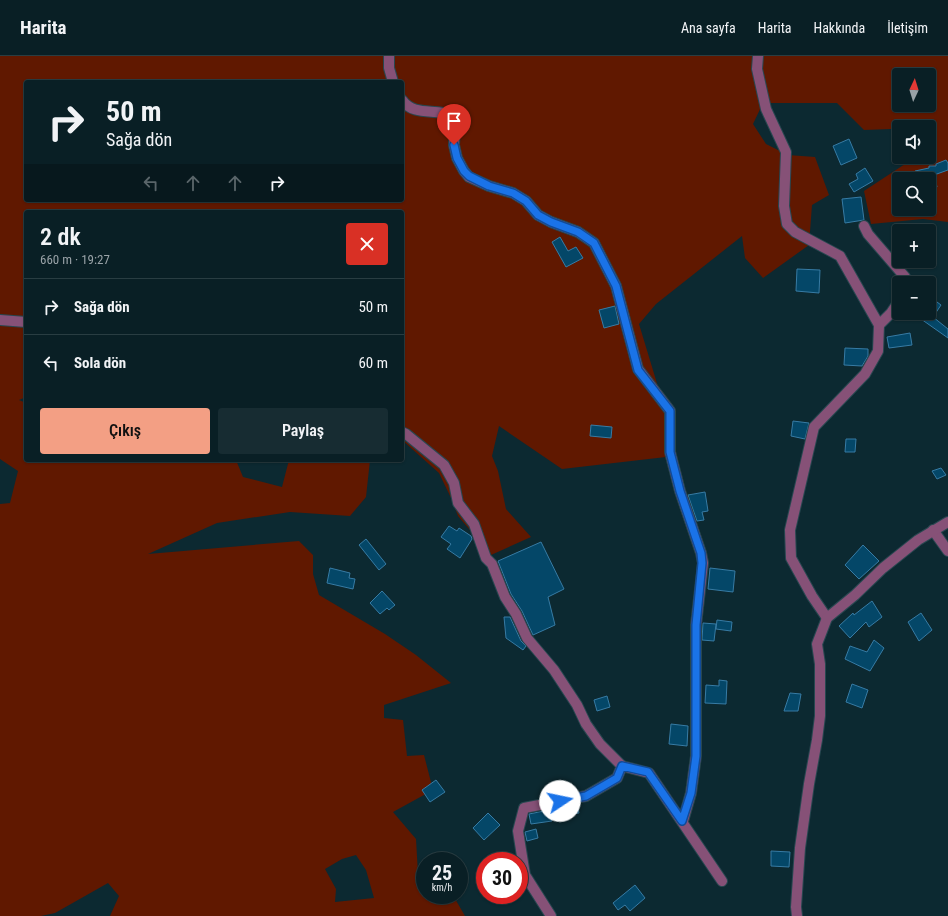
<!DOCTYPE html>
<html lang="tr">
<meta charset="utf-8">
<style>
body{margin:0;font-family:"Roboto Condensed",sans-serif;background:#172c32;color:#f1f3f6;height:100vh;display:flex;flex-direction:column;font-size:15px;white-space:nowrap}
*{box-sizing:border-box;margin:0}
p{font-size:13px;color:#99a2a7}
.icon{flex:none;width:22px;height:22px;fill:none;stroke:currentColor;stroke-width:2;stroke-linecap:round;stroke-linejoin:round}
.map{position:relative;flex:1;overflow:hidden}
.sheet{position:absolute;left:24px;top:154px;width:380px;height:252px;display:flex;flex-direction:column;background:#091f25;border-radius:4px;box-shadow:0 1px 3px #0004,0 0 0 1px #293d42}
.sheet>*{flex:none}
.banner{position:absolute;left:24px;top:24px;width:380px;height:122px;border-radius:4px;box-shadow:0 1px 3px #0004,0 0 0 1px #293d42;background:#091f25;color:#f1f3f6;overflow:hidden}
.needle{width:26px;rotate:4deg}
.fabs{position:absolute;left:892px;top:12px;display:grid;gap:8px}
.fabs a{display:grid;place-items:center;width:44px;height:44px;border-radius:4px;background:#091f25;box-shadow:0 1px 3px #0004,0 0 0 1px #293d42;font-size:20px}
.speed{position:absolute;left:416px;top:796px;display:flex;gap:8px;font-size:20px;font-weight:700;text-align:center}
.speed>*{display:grid;place-content:center;width:52px;height:52px;border-radius:50%;background:#091f25;box-shadow:0 1px 3px #0004,0 0 0 1px #293d42;line-height:1}
.speed small{font-size:10px;font-weight:400}
.speed .limit{border:6px solid #d22;background:#fff;color:#111}
.pin{position:absolute;display:grid;place-items:center;width:34px;height:34px;color:#fff;margin:-41px -17px;border-radius:50% 50% 50% 0;rotate:-45deg;box-shadow:0 0 4px #0007}
.pin .icon{rotate:45deg}
.me{position:absolute;width:44px;margin:-22px;rotate:79deg;stroke-linejoin:round;filter:drop-shadow(0 0 3px #0008)}
.turn{display:flex;align-items:center;gap:14px;height:84px;padding:0 16px;font-size:18px}
.turn .icon{width:52px;height:52px;stroke-width:2.5}
.turn b{display:block;font-size:28px;line-height:34px}
.lanes{display:flex;align-items:center;height:38px;padding:0 16px;background:#0003;justify-content:center;gap:20px;direction:ltr}
.lanes .off{opacity:.35}
.round{display:grid;place-items:center;flex:none;width:42px;height:42px;border-radius:4px;background:#172c32}
.overview{display:flex;align-items:center;justify-content:space-between;height:68px;padding:0 16px}
h1{font-size:24px;font-weight:600;line-height:30px}
.cta{display:flex;gap:8px;margin-top:auto;padding:8px 16px}
.cta a{flex:1;height:46px;border-radius:4px;background:#f39f84;color:#111;font-size:16px;font-weight:600;line-height:46px;text-align:center}
.cta a+a{background:#172c32;color:#f1f3f6}
ul{padding:0;list-style:none}
li{display:flex;align-items:center;gap:12px;height:56px;padding:0 16px;border-top:1px solid #293d42}
li div{flex:1}
li b{display:block;font-size:15px}
li em{font-style:normal}
header{display:flex;align-items:center;gap:24px;box-sizing:border-box;height:56px;padding:0 20px;background:#091f25;border-bottom:1px solid #293d42}
header strong{font-size:19px}
nav{display:flex;gap:22px;margin-inline-start:auto;font-size:14px}
.map>svg:first-child{display:block}
.green{fill:#601800;fill-rule:evenodd}
.building{fill:#044768;stroke:#377ba4}
.lines{fill:none;stroke-linecap:round;stroke-linejoin:round}
.minor-casing{stroke:#284750;stroke-width:12}
.minor{stroke:#865177;stroke-width:10}
.route-casing{stroke:#114b97;stroke-width:10}
.route{stroke:#1a73e8;stroke-width:7}
</style>
<header>
<strong>Harita</strong>
<nav><a>Ana sayfa</a><a>Harita</a><a>Hakkında</a><a>İletişim</a></nav>
</header>
<div class="map">
<svg width="948" height="860" viewBox="0 0 948 860">
<rect width="100%" height="100%" fill="#0c2931"/>
<path class="green" d="M0 0H948V166L923 163 871 168 864 135 905 108 908 101H929V71H899V80L891 73 864 74 837 47H763L753 68 766 88 788 99 815 101 829 139 812 149 809 189 763 222 745 202 742 180 656 248 639 268 669 367 666 401 562 413 499 370 492 400 498 415 506 453 531 481 491 499 458 460 451 442 439 417 402 384V156H26V341L19 344 26 347V404H236L243 421 282 431 289 404H370L366 441 350 460 290 456 217 467 148 498 299 485 313 499V518L319 539 385 578 416 599 451 627 384 649V662L403 664 407 700 424 699 433 734 393 756 416 783 418 818 425 822V839H451L454 841 465 860H110L119 840 108 827 55 857 41 860H0V448L10 447 18 415 0 403ZM899 19H929V49H899ZM26 26H402V144H26ZM899 123H929V153H899ZM356 799 366 814 374 842 335 846 336 833 325 813 342 803Z"/>
<g class="building">
<polygon points="849,83 857,102 841,109 833,90"/>
<polygon points="946,104 948,107 948,114 934,119 937,131 929,133 929,123 917,123 915,115 929,112 929,110 936,110 936,108"/>
<polygon points="865,112 873,125 854,136 849,128 858,123 856,118"/>
<polygon points="861,141 864,164 845,167 842,143"/>
<polygon points="560,181 568,195 576,191 583,202 566,211 552,186"/>
<polygon points="797,213 820,214 819,237 796,235"/>
<polygon points="929,240 941,249 933,261 948,273 948,282 921,263 925,257 929,257"/>
<polygon points="615,250 619,268 604,272 599,254"/>
<polygon points="910,277 912,289 889,292 887,281"/>
<polygon points="845,292 868,293 868,300 862,310 844,309"/>
<polygon points="793,365 809,367 805,383 791,380"/>
<polygon points="591,369 612,371 611,382 590,380"/>
<polygon points="846,383 856,383 855,396 845,396"/>
<polygon points="941,412 946,419 937,423 932,415"/>
<polygon points="705,436 708,455 702,456 704,464 697,465 688,439"/>
<polygon points="449,470 457,475 459,472 471,480 472,483 460,502 447,493 451,488 441,481"/>
<polygon points="366,483 386,508 379,514 359,489"/>
<polygon points="541,486 564,533 548,541 555,569 533,579 522,555 511,538 498,505"/>
<polygon points="863,489 879,505 859,523 845,509"/>
<polygon points="330,512 350,517 349,522 355,523 353,533 327,527"/>
<polygon points="710,512 735,515 733,536 708,533"/>
<polygon points="382,535 395,549 389,554 387,552 380,558 370,547"/>
<polygon points="872,545 882,561 869,571 866,566 850,582 839,570 853,557 854,559"/>
<polygon points="921,557 932,574 919,585 908,566"/>
<polygon points="504,561 510,561 521,585 526,590 523,594 506,582"/>
<polygon points="717,564 732,566 731,575 716,573"/>
<polygon points="703,567 716,568 714,585 702,584"/>
<polygon points="874,584 884,592 870,615 845,603 850,590 867,596"/>
<polygon points="719,624 727,625 726,648 705,647 706,629 719,630"/>
<polygon points="852,628 868,634 862,652 846,646"/>
<polygon points="790,637 801,638 798,655 784,655"/>
<polygon points="607,640 610,651 597,655 594,644"/>
<polygon points="671,668 688,670 687,690 669,688"/>
<polygon points="436,724 445,736 430,746 422,734"/>
<polygon points="577,749 579,757 565,759 564,751"/>
<polygon points="549,754 552,765 531,768 529,758"/>
<polygon points="488,757 500,769 484,784 473,772"/>
<polygon points="536,773 538,782 527,785 525,776"/>
<polygon points="771,795 790,796 789,811 771,810"/>
<polygon points="635,829 645,842 630,855 625,849 618,854 613,847"/>
</g>
<g class="lines">
<defs>
<g id="minor">
<polyline points="389,0 389,12 393,26"/>
<polyline points="758,0 757,13 766,53 786,96 784,150 787,168 795,176 840,200 879,269 878,295 865,318 814,371 790,474 791,502 812,540 827,562"/>
<path d="M402 44C414 61 435 52 451 59L455 71 454 89 457 102 464 115 469 121 489 130 513 137 526 145 538 159 551 166 578 176 594 187 616 230 638 313 670 355V396L680 435 701 497 703 507 696 569V700L691 737 683 765"/>
<polyline points="864,170 868,178 905,221 907,227"/>
<polyline points="0,264 26,266"/>
<polyline points="879,269 891,257 899,245"/>
<polyline points="402,376 406,378 444,409 454,427 458,447 474,468 486,502 492,508 505,541 516,558 527,582 554,614 577,649 586,668 600,688 622,710"/>
<polyline points="933,474 948,495"/>
<polyline points="551,860 525,819 518,775 524,752 586,740 617,722 622,710 649,717 722,825"/>
<polyline points="797,860 796,851 800,792 809,728 817,684 820,660 820,608 817,588 827,562 855,539 883,512 918,484 948,466"/>
</g>
</defs>
<use href="#minor" class="minor-casing"/>
<use href="#minor" class="minor"/>
</g>
<g class="lines">
<defs>
<polyline id="route" points="454,89 457,102 464,115 469,120 489,130 513,137 526,145 538,159 551,166 578,176 594,187 616,230 638,314 670,355 670,396 680,435 701,497 702,507 696,569 696,700 691,737 682,765 648,716 622,710 617,722 586,740 560,745"/>
</defs>
<use href="#route" class="route-casing"/>
<use href="#route" class="route"/>
</g>
</svg>
<div class="fabs">
<a><svg class="needle" viewBox="-14 -14 28 28"><path d="M0-13l5 13h-10z" fill="#e53935"/><path d="M0 13l5-13h-10z" fill="#99a2a7"/></svg></a>
<a><svg class="icon" aria-label="sound" viewBox="0 0 24 24"><path d="M4 9h4l5-4v14l-5-4H4zM17 9q2 3 0 6"/></svg></a>
<a><svg class="icon" aria-label="search" viewBox="0 0 24 24"><circle cx="10" cy="10" r="6"/><path d="M15 15l6 6"/></svg></a>
<a>+</a>
<a>−</a>
</div>
<div class="speed"><div>25<small>km/h</small></div><div class="limit">30</div></div>
<div class="pin" style="left:454px;top:89px;background:#d93025"><svg class="icon" aria-label="arrive" viewBox="0 0 24 24"><path d="M6 21V4h12l-3 4 3 4H6"/></svg></div>
<svg class="me" style="left:560px;top:745px" viewBox="-20 -20 40 40"><circle r="19" fill="#fff"/><path d="M0-13L10 11 0 6-10 11z" fill="#1a73e8"/></svg>
<div class="banner">
<div class="turn"><svg class="icon" aria-label="right" viewBox="0 0 24 24"><path d="M7 20v-9h11M14 6l5 5-5 5"/></svg><div><b>50 m</b>Sağa dön</div></div>
<div class="lanes"><svg class="icon off" aria-label="left" viewBox="0 0 24 24"><path d="M17 20v-9H6M10 6l-5 5 5 5"/></svg><svg class="icon off" aria-label="ahead" viewBox="0 0 24 24"><path d="M12 20V5M6 11l6-6 6 6"/></svg><svg class="icon off" aria-label="ahead" viewBox="0 0 24 24"><path d="M12 20V5M6 11l6-6 6 6"/></svg><svg class="icon" aria-label="right" viewBox="0 0 24 24"><path d="M7 20v-9h11M14 6l5 5-5 5"/></svg></div>
</div>
<section class="sheet">
<div class="overview"><div><h1>2 dk</h1><p>660 m · 19:27</p></div><a class="round" style="background:#d93025;color:#fff"><svg class="icon" aria-label="close" viewBox="0 0 24 24"><path d="M6 6l12 12M18 6L6 18"/></svg></a></div>
<ul>
<li><svg class="icon" aria-label="right" viewBox="0 0 24 24"><path d="M7 20v-9h11M14 6l5 5-5 5"/></svg><div><b>Sağa dön</b></div><em>50 m</em></li>
<li><svg class="icon" aria-label="left" viewBox="0 0 24 24"><path d="M17 20v-9H6M10 6l-5 5 5 5"/></svg><div><b>Sola dön</b></div><em>60 m</em></li>
</ul>
<div class="cta"><a>Çıkış</a><a>Paylaş</a></div>
</section>
</div>
